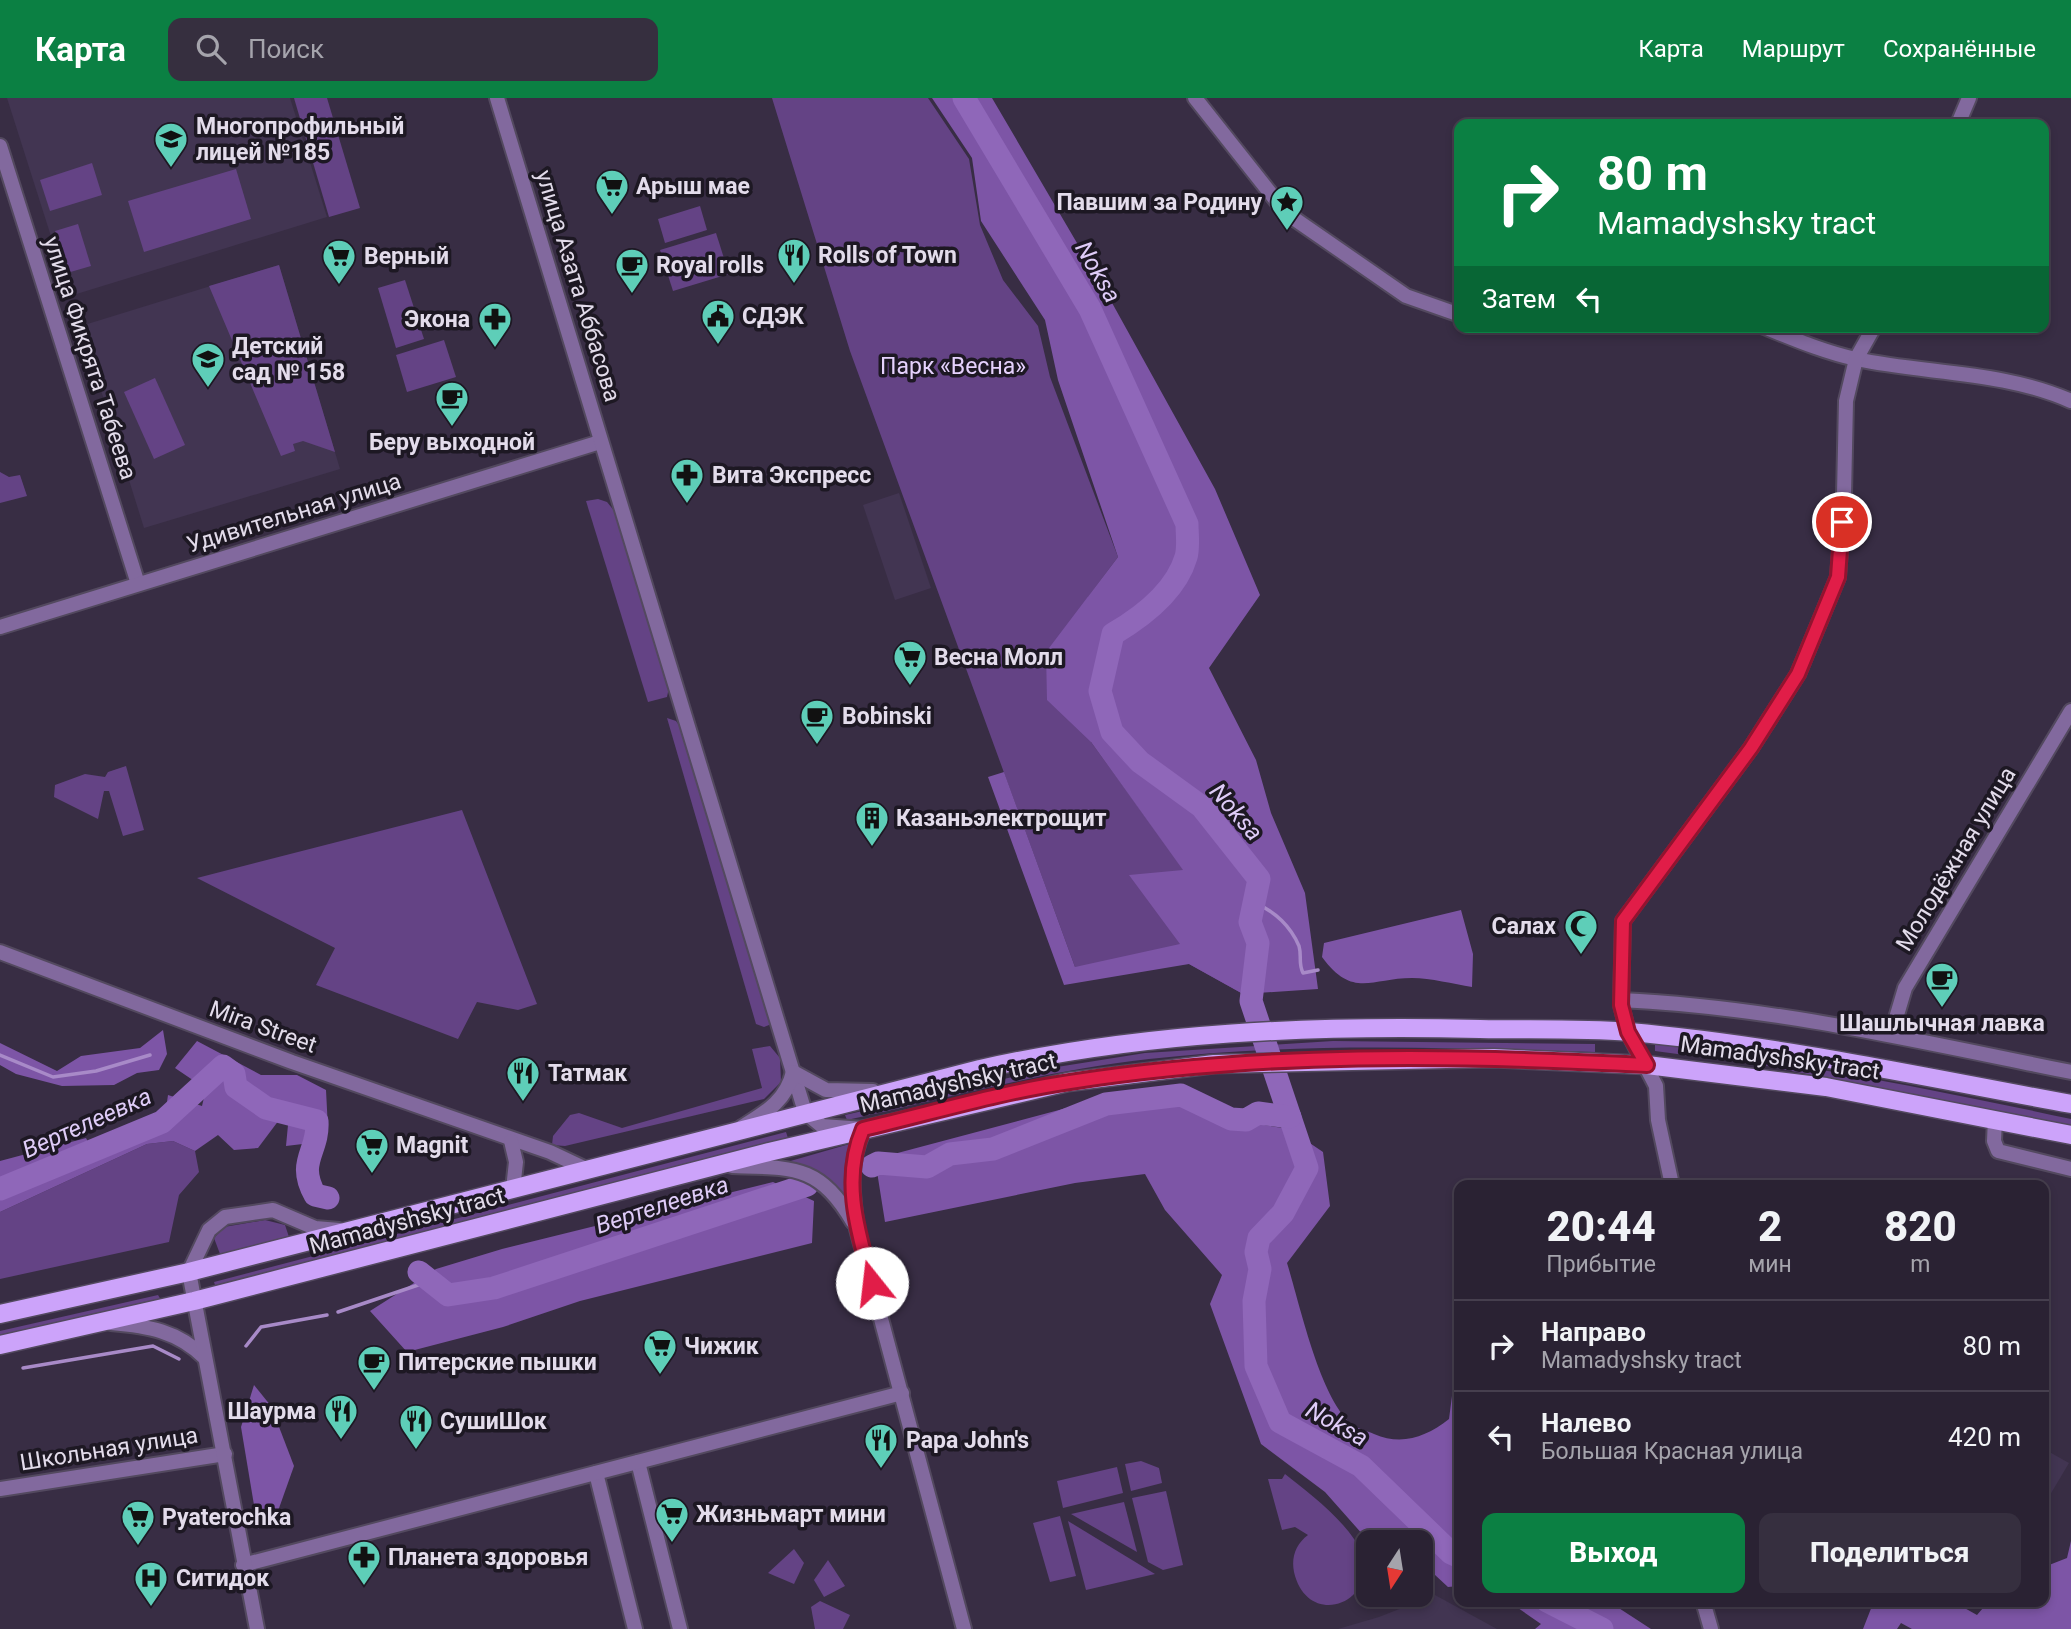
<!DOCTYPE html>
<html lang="ru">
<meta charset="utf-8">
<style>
body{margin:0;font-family:Roboto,sans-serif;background:#362f3f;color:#f1f3f6;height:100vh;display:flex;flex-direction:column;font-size:26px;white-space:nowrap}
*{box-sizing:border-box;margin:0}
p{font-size:23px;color:#a5a4ac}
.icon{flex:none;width:38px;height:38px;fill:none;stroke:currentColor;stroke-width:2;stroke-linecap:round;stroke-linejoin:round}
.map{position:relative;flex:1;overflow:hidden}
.sheet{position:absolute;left:1454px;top:1082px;width:595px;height:427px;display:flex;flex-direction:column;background:#2a2233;border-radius:14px;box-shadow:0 4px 10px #0003,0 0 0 2px #463f4e}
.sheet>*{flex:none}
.top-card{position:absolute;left:1454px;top:21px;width:595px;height:214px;border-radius:14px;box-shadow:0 4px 10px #0003,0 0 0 2px #463f4e;background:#0b8043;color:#fff;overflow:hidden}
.needle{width:46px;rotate:192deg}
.tools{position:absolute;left:1356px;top:1432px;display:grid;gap:14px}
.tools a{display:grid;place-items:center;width:77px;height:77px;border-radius:14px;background:#2a2233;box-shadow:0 4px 10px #0003,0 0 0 2px #463f4e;font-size:35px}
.pin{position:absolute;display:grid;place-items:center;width:60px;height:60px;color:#fff;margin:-30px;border:4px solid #fff;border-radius:50%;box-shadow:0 2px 7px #0007}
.me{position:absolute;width:77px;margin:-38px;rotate:344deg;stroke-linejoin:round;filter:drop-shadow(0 0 5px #0008)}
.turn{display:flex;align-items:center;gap:24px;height:147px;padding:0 28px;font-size:32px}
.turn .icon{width:91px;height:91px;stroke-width:2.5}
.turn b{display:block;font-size:49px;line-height:60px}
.then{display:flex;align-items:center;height:66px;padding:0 28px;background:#0003;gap:14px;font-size:26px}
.eta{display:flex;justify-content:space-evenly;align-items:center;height:119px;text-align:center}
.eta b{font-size:42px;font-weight:800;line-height:49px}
.primary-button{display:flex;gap:14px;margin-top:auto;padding:14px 28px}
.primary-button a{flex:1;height:80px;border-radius:14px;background:#0b8043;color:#fff;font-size:28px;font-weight:800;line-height:80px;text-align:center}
.primary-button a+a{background:#362f3f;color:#f1f3f6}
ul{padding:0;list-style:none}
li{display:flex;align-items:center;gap:21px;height:91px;padding:0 28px;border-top:2px solid #463f4e}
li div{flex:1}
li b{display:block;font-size:26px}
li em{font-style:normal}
header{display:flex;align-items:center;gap:42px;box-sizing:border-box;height:98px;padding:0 35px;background:#0b8043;color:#fff}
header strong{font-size:33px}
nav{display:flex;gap:38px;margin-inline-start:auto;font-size:24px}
.search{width:490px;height:63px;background:#362f3f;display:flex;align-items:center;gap:18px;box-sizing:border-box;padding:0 24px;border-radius:14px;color:#a5a4ac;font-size:26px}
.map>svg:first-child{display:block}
.built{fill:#423552}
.green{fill:#644385}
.forest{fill:#7d55a6}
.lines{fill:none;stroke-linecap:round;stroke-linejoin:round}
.stream{stroke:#a88ac8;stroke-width:3.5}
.river{stroke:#8f67b9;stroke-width:23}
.minor-casing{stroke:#53495f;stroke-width:18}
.tertiary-casing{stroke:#53495f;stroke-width:18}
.primary-casing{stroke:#53495f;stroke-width:21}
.minor{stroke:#82699e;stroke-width:14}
.tertiary{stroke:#82699e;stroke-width:14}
.primary{stroke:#cca3fa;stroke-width:18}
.route-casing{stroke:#92132f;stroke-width:18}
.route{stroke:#e11d48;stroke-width:12}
.labels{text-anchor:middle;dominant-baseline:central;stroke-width:7;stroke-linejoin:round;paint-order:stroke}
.poi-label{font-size:23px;font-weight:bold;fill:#e3dceb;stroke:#1d1823;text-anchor:start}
.street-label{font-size:23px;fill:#e3dceb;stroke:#1d1823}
.park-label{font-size:23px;fill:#e5d1fd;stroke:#1d1823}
.water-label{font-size:24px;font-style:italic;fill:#dfccf8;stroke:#1d1823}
</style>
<header>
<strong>Карта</strong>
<div class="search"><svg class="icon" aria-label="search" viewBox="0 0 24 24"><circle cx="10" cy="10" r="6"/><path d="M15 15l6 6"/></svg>Поиск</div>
<nav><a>Карта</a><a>Маршрут</a><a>Сохранённые</a></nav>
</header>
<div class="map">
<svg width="2071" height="1531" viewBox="0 0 2071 1531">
<rect width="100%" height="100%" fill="#382d44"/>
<g class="built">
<polygon points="7,0 290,0 327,119 70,198"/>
<polygon points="279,167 340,371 144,430 81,228"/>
<polygon points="899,395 931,490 895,502 863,407"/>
<polygon points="2044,1351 2069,1365 2044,1407"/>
<polygon points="1435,1497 1497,1531 1338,1531 1379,1519"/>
</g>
<g class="green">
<polygon points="294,0 327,0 360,110 329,119"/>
<polygon points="772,0 928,0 969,61 980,127 1003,182 1038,228 1050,279 1118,459 1088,499 1091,644 1184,772 1243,896 1189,866 1075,869 850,253"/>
<polygon points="92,65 102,97 50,113 40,82"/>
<polygon points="236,71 251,121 144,154 128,103"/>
<polygon points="700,108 707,132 665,145 658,121"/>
<polygon points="78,126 91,168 67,175 55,133"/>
<polygon points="716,135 729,176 673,193 660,152"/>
<polygon points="279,167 335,354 303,343 293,346 295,353 281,358 209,188"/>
<polygon points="405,182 424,241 396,250 378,190"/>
<polygon points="444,242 456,279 407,294 396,257"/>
<polygon points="155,280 185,347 154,361 124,294"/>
<polygon points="0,374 9,379 20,377 27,398 0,405"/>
<polygon points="598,401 607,404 616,415 669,589 667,599 648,604 586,403"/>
<polygon points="667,620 676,623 681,630 771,921 769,927 764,929 756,926"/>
<polygon points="126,668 144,732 123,738 109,693 104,693 98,721 54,699 55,687 85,676 105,679 108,674"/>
<polygon points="462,712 537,906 518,912 477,904 458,941 316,887 335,850 197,780"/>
<path d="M1333 943 1595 946V954C1446 950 1297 944 1149 961 1048 972 947 1000 847 1022L845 1017 1057 969 1145 955Z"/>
<path d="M1655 945C1795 965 1933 991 2071 1021V1029L1767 968 1655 953Z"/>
<polygon points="770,948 780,960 781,984 764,1001 565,1048 552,1047 553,1038 570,1017 579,1015 622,1030 762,990 752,951"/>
<polygon points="786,1034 788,1040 216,1190 214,1184"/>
<polygon points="173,1043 195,1053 199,1074 179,1097 169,1144 0,1181 0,1114 147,1046"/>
<path d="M853 1045 849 1101C828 1080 810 1069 780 1066Z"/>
<polygon points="265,1122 285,1127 289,1139 220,1156 214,1140 224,1129"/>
<polygon points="158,1197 161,1202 0,1241 0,1233"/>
<polygon points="1141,1363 1159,1370 1162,1385 1131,1393 1125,1366"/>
<polygon points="1117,1369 1123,1395 1063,1410 1057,1383"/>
<path d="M1285 1376C1308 1394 1353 1428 1362 1457 1377 1507 1307 1531 1294 1474 1291 1459 1296 1446 1308 1437L1295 1429 1282 1432 1268 1381H1282Z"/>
<polygon points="1166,1393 1183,1467 1163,1472 1148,1464 1132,1400"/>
<polygon points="1124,1404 1137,1454 1071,1416"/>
<polygon points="1060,1418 1076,1478 1050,1484 1033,1425"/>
<polygon points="1068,1423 1155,1476 1086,1492"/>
<polygon points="794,1451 804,1465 794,1486 768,1475"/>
<polygon points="828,1462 845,1488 824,1499 814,1482"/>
<polygon points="820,1503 850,1517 843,1531 815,1531 811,1509"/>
</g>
<g class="forest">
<polygon points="932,0 992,0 1111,203 1215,391 1260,497 1209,570 1256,662 1271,715 1305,795 1318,891 1243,896 1189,866 1064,887 988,679 1004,674 1075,869 1180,846 1129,777 1183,772 1091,644 1047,602 1046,554 1118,459 1058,282 1045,222 981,123 972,60"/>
<path d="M1461 812 1473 856 1472 889C1453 886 1431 880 1412 880 1371 880 1353 901 1322 859L1324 845Z"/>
<polygon points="163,932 167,956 159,972 137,975 114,987 62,988 16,976 0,967 0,945 57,973 81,958 140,950"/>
<polygon points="197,943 261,977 297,977 326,992 328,1031 311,1045 286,1048 288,1027 279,1022 258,1050 234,1052 218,1037 195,1053 173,1043 147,1046 0,1114 0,1063 86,1040 91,1050 165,1018 168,997 202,1008 206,991 175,970"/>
<path d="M1198 994 1245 1024 1289 1031 1323 1054 1330 1108 1287 1165C1300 1207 1319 1296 1350 1325 1356 1330 1367 1333 1374 1336 1402 1348 1426 1339 1449 1321L1456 1267 1459 1270V1488L1448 1489 1421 1464V1444H1376L1364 1438 1325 1394 1261 1346 1210 1206 1222 1177 1165 1112 1145 1076 1075 1085 885 1124 875 1061 1104 1000Z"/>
<polygon points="773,1084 814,1103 812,1145 580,1203 503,1229 407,1254 370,1213 436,1171 502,1151"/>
<polygon points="254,1287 271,1308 294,1368 278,1413 258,1431 241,1329"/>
<polygon points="2071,1443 2071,1531 1912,1531 1901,1525 1897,1531 1863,1531 1872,1508 1865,1503 1952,1503 1977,1517 1989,1503 2044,1503 2044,1469 2067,1460"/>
<polygon points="1508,1503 1608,1503 1651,1531 1535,1531 1541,1526"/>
</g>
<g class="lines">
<g class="stream">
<path d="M1256 806C1275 813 1291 829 1299 848 1302 858 1298 865 1303 875L1318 872"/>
<polyline points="0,957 53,979 96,973 150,957"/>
<polyline points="338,1214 430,1183"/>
<polyline points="246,1248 261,1229 327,1217"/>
<polyline points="23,1270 153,1248 179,1261"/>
</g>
<g class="river">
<path d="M964 0 1090 211 1187 426C1187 436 1189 449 1186 459 1176 493 1142 519 1113 536L1100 593 1112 634 1140 664 1202 709 1259 781 1250 824 1258 845 1251 903 1307 1070 1283 1115 1259 1140 1256 1154 1260 1171 1254 1203 1256 1268 1280 1324 1361 1368 1451 1455 1460 1459"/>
<polyline points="872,1068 878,1065 927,1069 950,1056 993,1051 1106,1006 1181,997 1231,1021 1246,1022 1258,1015 1290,1019"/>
<path d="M0 1091 162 1024 223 968 234 976 236 989 266 1010 317 1023C319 1054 296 1063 315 1097L328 1100"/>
<polyline points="419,1174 448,1197 494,1190 807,1087"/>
<polyline points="1547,1503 1602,1531"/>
</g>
<defs>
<g id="minor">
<polyline points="1195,0 1286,115 1406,198 1460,217"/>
<polyline points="1958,26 1969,0"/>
<polyline points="0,48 138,486"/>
<path d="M1764 229C1794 241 1824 254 1856 261 1926 276 2004 273 2071 303"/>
<polyline points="0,529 600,344"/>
<polyline points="0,854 292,964 550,1054 586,1071"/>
<path d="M1621 902C1774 909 1922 944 2071 974"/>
<polyline points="1891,937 1905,890 2071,613"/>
<path d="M805 1014 822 1028 864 1031C848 1065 852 1095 857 1131L964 1531"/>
<polyline points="1995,1021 1994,1043 1998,1053 2071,1071"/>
<polyline points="511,1043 516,1064 513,1091"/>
<path d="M732 1068C793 1070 819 1066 853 1124"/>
<polyline points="1672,1087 1658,1022 1656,988 1628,934 1621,907 1623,823 1751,650 1798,576 1838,479 1844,397 1846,303 1856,261 1874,229"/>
<polyline points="638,1364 680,1531"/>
<polyline points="596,1375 635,1531"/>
<polyline points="0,1391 225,1356"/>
<polyline points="243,1467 902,1295"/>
<polyline points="1703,1503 1711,1531"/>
</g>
<g id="tertiary">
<polyline points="497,0 805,1014"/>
<path d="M742 1029C766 1014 786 1003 793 974L826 992 873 993"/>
<path d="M111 1225C148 1228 178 1233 205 1260"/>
<polyline points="257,1531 189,1174 209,1132 225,1119 273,1112 315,1130 339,1132"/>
</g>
<g id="primary">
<path d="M0 1216 189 1174 980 971C1145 934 1312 927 1480 931 1529 932 1580 930 1629 934 1778 947 1924 979 2071 1006"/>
<polyline points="0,1247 194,1203 769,1054 1068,984 1214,966 1493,960 1647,967 1826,989 2071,1037"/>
</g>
</defs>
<use href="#minor" class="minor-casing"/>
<use href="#tertiary" class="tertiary-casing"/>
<use href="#primary" class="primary-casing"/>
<use href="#minor" class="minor"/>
<use href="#tertiary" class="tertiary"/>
<use href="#primary" class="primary"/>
</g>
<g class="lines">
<defs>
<path id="route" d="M872 1185C858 1134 841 1082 863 1031 932 1015 1001 994 1070 984 1261 954 1455 957 1647 967L1628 934 1621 907 1623 823 1751 650 1798 576 1838 479 1842 424"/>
</defs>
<use href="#route" class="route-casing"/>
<use href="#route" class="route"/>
</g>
<defs>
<symbol id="school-pin" viewBox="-11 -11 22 30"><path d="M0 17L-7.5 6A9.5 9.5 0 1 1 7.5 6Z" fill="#5eceb8" stroke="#1d1823"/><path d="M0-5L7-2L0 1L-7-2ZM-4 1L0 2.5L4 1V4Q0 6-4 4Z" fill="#111"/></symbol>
<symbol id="supermarket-pin" viewBox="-11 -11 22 30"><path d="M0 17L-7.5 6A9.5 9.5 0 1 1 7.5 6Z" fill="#5eceb8" stroke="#1d1823"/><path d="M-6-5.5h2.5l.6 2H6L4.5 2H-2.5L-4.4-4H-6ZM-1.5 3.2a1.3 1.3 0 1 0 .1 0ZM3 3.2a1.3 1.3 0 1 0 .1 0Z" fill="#111"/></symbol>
<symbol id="sight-pin" viewBox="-11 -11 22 30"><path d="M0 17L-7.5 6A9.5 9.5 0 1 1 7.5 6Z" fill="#5eceb8" stroke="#1d1823"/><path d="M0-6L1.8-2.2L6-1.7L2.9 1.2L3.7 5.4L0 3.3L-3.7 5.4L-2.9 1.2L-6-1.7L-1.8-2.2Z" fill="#111"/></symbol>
<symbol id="restaurant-pin" viewBox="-11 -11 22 30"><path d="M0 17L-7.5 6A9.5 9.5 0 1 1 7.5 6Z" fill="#5eceb8" stroke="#1d1823"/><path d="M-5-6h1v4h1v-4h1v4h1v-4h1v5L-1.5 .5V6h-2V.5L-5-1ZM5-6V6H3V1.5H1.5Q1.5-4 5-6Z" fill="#111"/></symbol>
<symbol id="cafe-pin" viewBox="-11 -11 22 30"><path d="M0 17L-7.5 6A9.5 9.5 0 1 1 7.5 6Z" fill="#5eceb8" stroke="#1d1823"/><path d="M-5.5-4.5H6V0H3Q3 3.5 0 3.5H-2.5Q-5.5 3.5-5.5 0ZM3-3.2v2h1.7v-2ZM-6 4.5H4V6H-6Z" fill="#111"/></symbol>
<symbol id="civic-pin" viewBox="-11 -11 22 30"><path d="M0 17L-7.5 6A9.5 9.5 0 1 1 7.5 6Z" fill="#5eceb8" stroke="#1d1823"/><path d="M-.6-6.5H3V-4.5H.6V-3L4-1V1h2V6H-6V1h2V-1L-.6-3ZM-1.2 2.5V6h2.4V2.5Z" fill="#111"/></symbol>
<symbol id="pharmacy-pin" viewBox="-11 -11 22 30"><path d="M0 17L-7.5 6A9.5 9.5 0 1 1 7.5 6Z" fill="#5eceb8" stroke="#1d1823"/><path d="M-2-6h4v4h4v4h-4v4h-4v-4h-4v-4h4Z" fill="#111"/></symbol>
<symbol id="building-pin" viewBox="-11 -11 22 30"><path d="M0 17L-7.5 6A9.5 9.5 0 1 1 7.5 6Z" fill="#5eceb8" stroke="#1d1823"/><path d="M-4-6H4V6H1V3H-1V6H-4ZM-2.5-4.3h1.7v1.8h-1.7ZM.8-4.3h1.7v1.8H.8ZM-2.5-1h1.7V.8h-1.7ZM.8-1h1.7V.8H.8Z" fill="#111"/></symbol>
<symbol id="mosque-pin" viewBox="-11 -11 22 30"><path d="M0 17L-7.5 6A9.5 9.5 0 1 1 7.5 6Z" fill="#5eceb8" stroke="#1d1823"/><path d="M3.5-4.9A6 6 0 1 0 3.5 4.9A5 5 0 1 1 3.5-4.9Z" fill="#111"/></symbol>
<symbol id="hospital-pin" viewBox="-11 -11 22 30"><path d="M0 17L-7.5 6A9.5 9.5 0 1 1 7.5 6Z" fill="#5eceb8" stroke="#1d1823"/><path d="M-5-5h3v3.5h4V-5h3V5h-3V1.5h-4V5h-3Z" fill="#111"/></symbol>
</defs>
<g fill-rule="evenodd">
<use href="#school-pin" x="152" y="22" width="38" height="52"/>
<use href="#supermarket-pin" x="593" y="69" width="38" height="52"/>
<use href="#sight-pin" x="1268" y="85" width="38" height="52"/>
<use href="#restaurant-pin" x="775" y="138" width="38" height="52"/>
<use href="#supermarket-pin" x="320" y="139" width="38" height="52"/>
<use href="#cafe-pin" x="613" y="148" width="38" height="52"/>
<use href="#civic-pin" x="699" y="199" width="38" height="52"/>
<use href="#pharmacy-pin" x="476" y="202" width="38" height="52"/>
<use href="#school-pin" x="189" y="242" width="38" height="52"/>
<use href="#cafe-pin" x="433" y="281" width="38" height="52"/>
<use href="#pharmacy-pin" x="668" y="358" width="38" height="52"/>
<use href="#supermarket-pin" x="891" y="540" width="38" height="52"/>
<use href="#cafe-pin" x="798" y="599" width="38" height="52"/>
<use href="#building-pin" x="853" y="701" width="38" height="52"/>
<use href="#mosque-pin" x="1562" y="809" width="38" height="52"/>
<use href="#cafe-pin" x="1923" y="862" width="38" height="52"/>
<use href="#restaurant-pin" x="504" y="956" width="38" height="52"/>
<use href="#supermarket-pin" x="353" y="1028" width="38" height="52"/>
<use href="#supermarket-pin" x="641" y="1229" width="38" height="52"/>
<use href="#cafe-pin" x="355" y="1245" width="38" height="52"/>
<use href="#restaurant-pin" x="322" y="1294" width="38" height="52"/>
<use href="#restaurant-pin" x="397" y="1304" width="38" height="52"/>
<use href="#restaurant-pin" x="862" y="1323" width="38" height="52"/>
<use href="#supermarket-pin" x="653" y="1397" width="38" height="52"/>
<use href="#supermarket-pin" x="119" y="1400" width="38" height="52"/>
<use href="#pharmacy-pin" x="345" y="1440" width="38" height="52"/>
<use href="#hospital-pin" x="132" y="1461" width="38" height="52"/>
</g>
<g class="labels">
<g class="poi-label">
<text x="196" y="28">Многопрофильный<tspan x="196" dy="26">лицей №185</tspan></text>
<text x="636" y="88">Арыш мае</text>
<text x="1262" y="104" text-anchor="end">Павшим за Родину</text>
<text x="818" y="157">Rolls of Town</text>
<text x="364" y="158">Верный</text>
<text x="656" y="167">Royal rolls</text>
<text x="742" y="218">СДЭК</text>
<text x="470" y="221" text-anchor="end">Экона</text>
<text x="232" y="248">Детский<tspan x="232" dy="26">сад № 158</tspan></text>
<text x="452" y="344" text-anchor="middle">Беру выходной</text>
<text x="712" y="377">Вита Экспресс</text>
<text x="934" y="559">Весна Молл</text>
<text x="842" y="618">Bobinski</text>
<text x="896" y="720">Казаньэлектрощит</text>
<text x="1556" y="828" text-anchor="end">Салах</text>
<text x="1942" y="925" text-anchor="middle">Шашлычная лавка</text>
<text x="548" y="975">Татмак</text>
<text x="396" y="1047">Magnit</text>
<text x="684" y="1248">Чижик</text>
<text x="398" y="1264">Питерские пышки</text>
<text x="316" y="1313" text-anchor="end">Шаурма</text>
<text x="440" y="1323">СушиШок</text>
<text x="906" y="1342">Papa John's</text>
<text x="696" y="1416">Жизньмарт мини</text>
<text x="162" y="1419">Pyaterochka</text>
<text x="388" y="1459">Планета здоровья</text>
<text x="176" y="1480">Ситидок</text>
</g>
<g class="street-label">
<text transform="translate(578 188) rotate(73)">улица Азата Аббасова</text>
<text transform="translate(90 260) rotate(72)">улица Фикрята Табеева</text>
<text transform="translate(294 415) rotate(-17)">Удивительная улица</text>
<text transform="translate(1956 761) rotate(-59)">Молодёжная улица</text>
<text transform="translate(263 929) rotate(20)">Mira Street</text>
<text transform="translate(1780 960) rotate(8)">Mamadyshsky tract</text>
<text transform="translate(958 985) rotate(-13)">Mamadyshsky tract</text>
<text transform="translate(407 1123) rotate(-15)">Mamadyshsky tract</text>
<text transform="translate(109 1351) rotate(-9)">Школьная улица</text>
</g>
<g class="park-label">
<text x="953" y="268">Парк «Весна»</text>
</g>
<g class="water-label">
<text transform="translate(1098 174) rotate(60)">Noksa</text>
<text transform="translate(1236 714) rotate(49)">Noksa</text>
<text transform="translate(87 1025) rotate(-24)">Вертелеевка</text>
<text transform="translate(662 1107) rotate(-18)">Вертелеевка</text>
<text transform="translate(1337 1326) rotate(29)">Noksa</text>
</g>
</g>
</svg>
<div class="tools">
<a><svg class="needle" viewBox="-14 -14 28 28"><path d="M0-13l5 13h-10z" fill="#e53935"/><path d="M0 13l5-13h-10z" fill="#a5a4ac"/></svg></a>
</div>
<div class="pin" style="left:1842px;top:424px;background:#d93025"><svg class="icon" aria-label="arrive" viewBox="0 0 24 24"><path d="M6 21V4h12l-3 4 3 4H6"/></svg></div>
<svg class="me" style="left:872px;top:1185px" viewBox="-20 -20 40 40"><circle r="19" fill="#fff"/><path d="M0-13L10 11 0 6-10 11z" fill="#e11d48"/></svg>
<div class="top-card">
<div class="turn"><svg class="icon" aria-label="right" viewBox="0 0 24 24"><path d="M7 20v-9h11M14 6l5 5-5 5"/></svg><div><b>80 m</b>Mamadyshsky tract</div></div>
<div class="then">Затем<svg class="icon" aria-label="left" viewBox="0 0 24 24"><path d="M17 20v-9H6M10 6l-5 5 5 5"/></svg></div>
</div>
<section class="sheet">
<div class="eta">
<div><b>20:44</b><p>Прибытие</p></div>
<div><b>2</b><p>мин</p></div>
<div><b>820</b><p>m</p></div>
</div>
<ul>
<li><svg class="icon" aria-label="right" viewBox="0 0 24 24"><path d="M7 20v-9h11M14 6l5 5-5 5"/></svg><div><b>Направо</b><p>Mamadyshsky tract</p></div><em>80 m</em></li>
<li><svg class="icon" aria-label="left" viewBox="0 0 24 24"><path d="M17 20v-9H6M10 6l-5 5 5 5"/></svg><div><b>Налево</b><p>Большая Красная улица</p></div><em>420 m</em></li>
</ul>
<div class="primary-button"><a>Выход</a><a>Поделиться</a></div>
</section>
</div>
